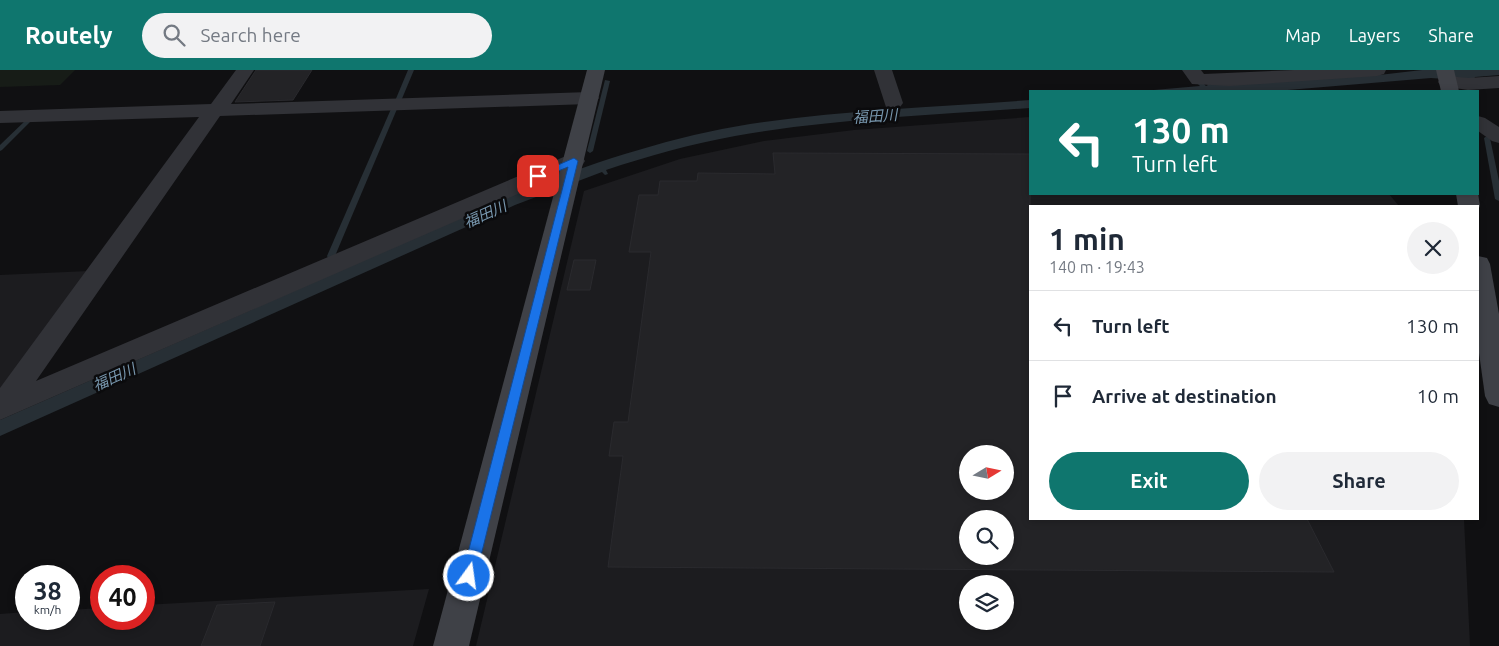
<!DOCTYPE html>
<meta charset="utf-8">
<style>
body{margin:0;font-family:Ubuntu,"Noto Sans JP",sans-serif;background:#f2f2f3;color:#1f2937;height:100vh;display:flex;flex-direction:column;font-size:19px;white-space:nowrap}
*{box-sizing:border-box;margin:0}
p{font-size:16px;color:#747a83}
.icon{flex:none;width:28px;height:28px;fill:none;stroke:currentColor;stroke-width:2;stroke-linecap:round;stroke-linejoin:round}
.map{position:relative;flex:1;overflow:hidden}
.side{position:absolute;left:1029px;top:135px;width:450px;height:315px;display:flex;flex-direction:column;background:#fff;border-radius:0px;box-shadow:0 2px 8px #0003}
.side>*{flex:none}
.top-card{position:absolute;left:1029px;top:20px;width:450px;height:105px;border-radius:0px;box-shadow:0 2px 8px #0003;background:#0f766e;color:#fff;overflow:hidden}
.needle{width:32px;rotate:80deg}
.controls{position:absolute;left:959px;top:375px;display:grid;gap:10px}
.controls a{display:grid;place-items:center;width:55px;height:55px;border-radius:50%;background:#fff;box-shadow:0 2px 8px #0003;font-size:25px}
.speed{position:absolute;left:15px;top:495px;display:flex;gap:10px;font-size:25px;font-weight:700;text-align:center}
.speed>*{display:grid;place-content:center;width:65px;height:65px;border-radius:50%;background:#fff;box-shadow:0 2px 8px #0003;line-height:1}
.speed small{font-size:12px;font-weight:400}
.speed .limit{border:8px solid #d22;background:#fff;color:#111}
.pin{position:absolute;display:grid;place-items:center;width:42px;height:42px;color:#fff;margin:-21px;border-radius:10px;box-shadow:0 2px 8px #0006}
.me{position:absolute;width:55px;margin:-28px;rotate:14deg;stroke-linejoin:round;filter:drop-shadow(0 0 4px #0008)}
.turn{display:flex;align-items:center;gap:18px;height:105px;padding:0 20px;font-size:22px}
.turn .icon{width:65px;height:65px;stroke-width:2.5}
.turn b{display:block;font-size:35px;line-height:42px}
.round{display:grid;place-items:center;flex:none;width:52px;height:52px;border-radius:26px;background:#f2f2f3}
.summary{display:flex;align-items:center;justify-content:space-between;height:85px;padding:0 20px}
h1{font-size:30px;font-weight:700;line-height:38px}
.action{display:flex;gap:10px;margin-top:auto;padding:10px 20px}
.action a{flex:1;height:58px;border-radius:30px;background:#0f766e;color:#fff;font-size:20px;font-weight:700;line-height:58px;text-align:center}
.action a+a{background:#f2f2f3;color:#1f2937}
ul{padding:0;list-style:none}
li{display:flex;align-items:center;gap:15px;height:70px;padding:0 20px;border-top:1px solid #e0e1e3}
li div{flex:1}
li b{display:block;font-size:19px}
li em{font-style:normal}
header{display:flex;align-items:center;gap:30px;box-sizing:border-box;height:70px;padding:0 25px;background:#0f766e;color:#fff}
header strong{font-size:24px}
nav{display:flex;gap:28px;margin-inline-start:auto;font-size:18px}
.search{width:350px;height:45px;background:#f2f2f3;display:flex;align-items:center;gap:12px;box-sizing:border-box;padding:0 18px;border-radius:28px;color:#747a83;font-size:19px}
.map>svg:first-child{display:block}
.built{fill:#1c1c1f;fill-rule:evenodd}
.green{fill:#171c17}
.water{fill:#272f35}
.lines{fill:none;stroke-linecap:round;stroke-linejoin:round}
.stream{fill:#272f35;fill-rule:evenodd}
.building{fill:#232326;stroke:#2a2a2e;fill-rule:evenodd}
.street{fill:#313237;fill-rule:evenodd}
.secondary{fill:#3f4147;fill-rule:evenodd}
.route{fill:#1a73e8;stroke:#114b97}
.labels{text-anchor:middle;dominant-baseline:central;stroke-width:5;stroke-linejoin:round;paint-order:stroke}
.water-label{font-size:15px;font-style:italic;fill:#7897ae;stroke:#0b0b0d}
</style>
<header>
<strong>Routely</strong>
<div class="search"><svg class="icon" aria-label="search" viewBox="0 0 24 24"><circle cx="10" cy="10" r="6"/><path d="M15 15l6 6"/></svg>Search here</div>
<nav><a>Map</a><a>Layers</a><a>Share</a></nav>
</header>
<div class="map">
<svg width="1499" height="576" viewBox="0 0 1499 576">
<rect width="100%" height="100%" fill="#101012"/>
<g class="built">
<path d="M1030 47V124H1389L1399 136H1030V449H1464L1470 576H476L584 121 680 89 764 71 854 60ZM968 384H1005V421H968ZM968 449H1005V486H968ZM968 514H1005V551H968Z"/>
<polygon points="89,201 0,323 0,205"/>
<polygon points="429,519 413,576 0,576 0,544 26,542 26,549 69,549 69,540 101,538 101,549 144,549 144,535"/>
</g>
<polygon class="green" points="0,0 75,0 60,15 0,17"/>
<g class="water">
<polygon points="1422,0 1499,0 1499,5 1475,7 1473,11 1431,8 1276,21 1142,21 1200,16 1197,13 1203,13 1206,16 1208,15 1206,13 1209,13 1212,15 1379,5"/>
<path d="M1030 30V38C932 45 832 49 735 66 691 74 648 86 606 100L608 104 605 105 602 102 515 135 0 366V350L531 117C601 90 675 66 750 54 842 40 937 37 1030 30Z"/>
</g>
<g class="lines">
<g class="stream">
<polygon points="408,0 414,0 401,31 396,32 395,31"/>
<polygon points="605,10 610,11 593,81 590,83 587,81"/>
<polygon points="394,37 397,39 335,186 334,188 328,188 327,186 391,39"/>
<polygon points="29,48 31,49 31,51 2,80 0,81 0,75 27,49"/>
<polygon points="1487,66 1490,68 1499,111 1499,131 1495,129 1484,68"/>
</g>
</g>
<g class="building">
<polygon points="256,0 312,0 293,30 235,32"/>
<path d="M773 83 1030 84V449H1307L1334 502 608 497 623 386H609L614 352H628L651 182H629L639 125H658L660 111H697L698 103 775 104ZM968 384H1005V421H968ZM968 449H1005V486H968Z"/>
<polygon points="574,190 596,190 590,220 567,220"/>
<polygon points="275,532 260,576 201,576 217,535"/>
</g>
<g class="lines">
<g class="street">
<polygon points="236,0 254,0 231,34 589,22 596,24 599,28 596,32 589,34 220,46 36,311 566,86 574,85 582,86 585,91 582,96 0,350 0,318 199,47 0,53 0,41 211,34"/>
<polygon points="874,0 892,0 903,33 900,37 893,39 886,37"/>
<polygon points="1182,0 1201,0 1204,4 1294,0 1386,0 1384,4 1377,6 1230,16 1192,14"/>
<polygon points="1448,6 1468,8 1499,6 1499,18 1468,20 1441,16 1438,12 1441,8"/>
<polygon points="1478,46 1485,48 1499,57 1499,73 1492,71 1478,61"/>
</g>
<g class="secondary">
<polygon points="587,0 605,0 469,576 433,576"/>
<polygon points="1436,0 1454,0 1459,21 1441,21"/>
<polygon points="1478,123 1480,136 1478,140 1478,136 1458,136 1456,124"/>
<polygon points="1478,186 1487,188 1490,194 1499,244 1499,337 1489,334 1485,326 1478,276"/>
</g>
</g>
<polygon class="route" points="574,88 578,91 476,506 474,511 469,513 464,511 462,506 568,97 541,108 538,109 533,106"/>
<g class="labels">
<g class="water-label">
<text transform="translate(875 46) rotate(-4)">福田川</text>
<text transform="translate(485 144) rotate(-24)">福田川</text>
<text transform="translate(114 307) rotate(-24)">福田川</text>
</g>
</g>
</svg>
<div class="controls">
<a><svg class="needle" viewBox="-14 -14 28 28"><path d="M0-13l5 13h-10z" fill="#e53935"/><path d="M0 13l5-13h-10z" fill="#747a83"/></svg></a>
<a><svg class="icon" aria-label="search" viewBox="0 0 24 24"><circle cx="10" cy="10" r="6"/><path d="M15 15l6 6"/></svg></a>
<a><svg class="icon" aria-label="layers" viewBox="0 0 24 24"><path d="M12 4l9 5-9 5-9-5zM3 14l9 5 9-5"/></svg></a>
</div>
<div class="speed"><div>38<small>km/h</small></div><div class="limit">40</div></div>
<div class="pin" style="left:538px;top:106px;background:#d93025"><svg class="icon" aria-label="arrive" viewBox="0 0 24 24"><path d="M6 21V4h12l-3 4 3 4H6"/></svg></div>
<svg class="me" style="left:469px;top:506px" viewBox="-20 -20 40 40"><circle r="17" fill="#1a73e8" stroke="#fff" stroke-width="3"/><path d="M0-11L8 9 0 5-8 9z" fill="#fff"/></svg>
<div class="top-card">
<div class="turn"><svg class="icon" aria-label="left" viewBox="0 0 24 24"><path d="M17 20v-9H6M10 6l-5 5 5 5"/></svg><div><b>130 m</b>Turn left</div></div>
</div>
<section class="side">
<div class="summary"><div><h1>1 min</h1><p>140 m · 19:43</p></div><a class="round"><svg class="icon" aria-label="close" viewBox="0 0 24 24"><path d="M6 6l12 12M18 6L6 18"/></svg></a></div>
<ul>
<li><svg class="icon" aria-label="left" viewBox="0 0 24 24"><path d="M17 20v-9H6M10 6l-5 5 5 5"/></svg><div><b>Turn left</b></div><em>130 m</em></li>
<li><svg class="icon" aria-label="arrive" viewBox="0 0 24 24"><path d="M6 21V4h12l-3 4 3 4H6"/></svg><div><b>Arrive at destination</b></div><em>10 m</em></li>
</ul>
<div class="action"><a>Exit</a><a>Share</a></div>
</section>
</div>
